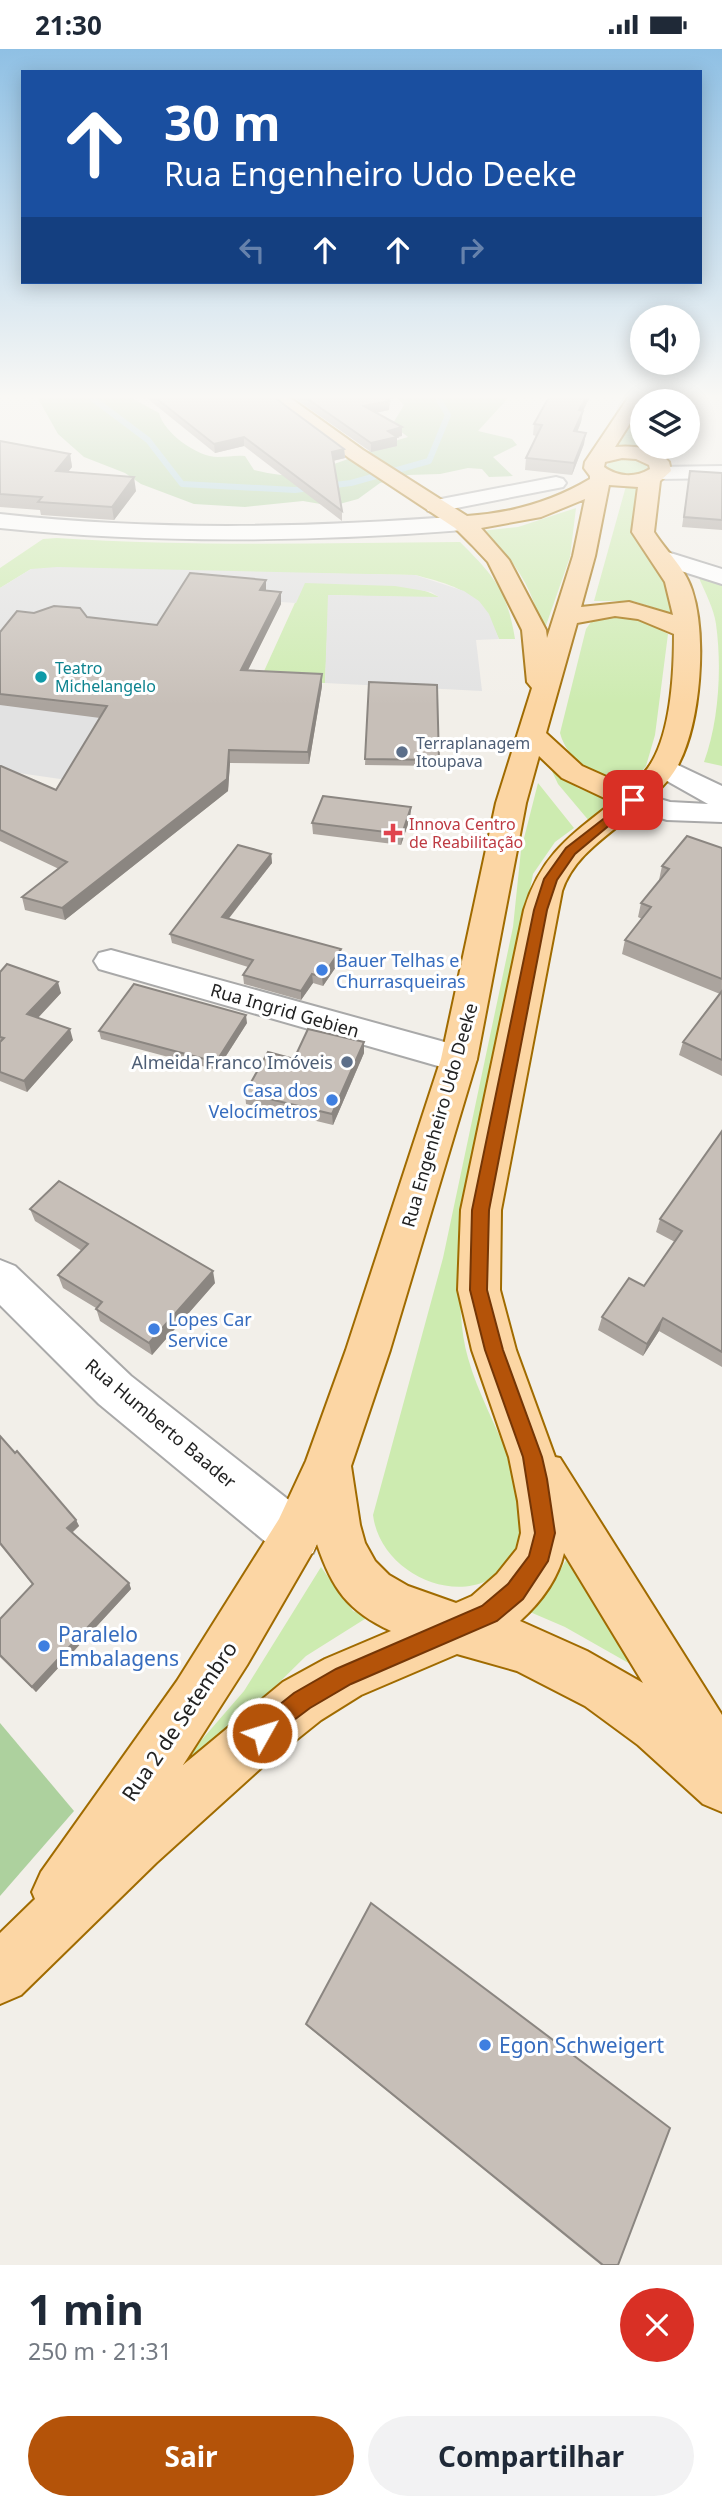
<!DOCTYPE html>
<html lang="pt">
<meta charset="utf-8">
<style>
body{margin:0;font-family:"Noto Sans",sans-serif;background:#f2f2f3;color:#1f2937;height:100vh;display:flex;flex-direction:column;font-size:26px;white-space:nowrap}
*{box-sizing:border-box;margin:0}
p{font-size:23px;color:#747a83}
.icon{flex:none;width:38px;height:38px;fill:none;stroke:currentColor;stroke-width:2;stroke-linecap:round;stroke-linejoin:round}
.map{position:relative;height:2216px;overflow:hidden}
.panel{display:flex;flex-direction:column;background:#fff;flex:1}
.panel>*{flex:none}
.guide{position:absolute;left:21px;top:21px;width:681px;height:214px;border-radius:0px;box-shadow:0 4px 18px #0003;background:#1a4fa0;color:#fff;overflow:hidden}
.buttons{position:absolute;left:630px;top:256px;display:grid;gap:14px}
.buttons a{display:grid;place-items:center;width:70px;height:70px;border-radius:50%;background:#fff;box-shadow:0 4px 18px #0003;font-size:35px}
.pin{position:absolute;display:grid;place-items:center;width:60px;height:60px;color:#fff;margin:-30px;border-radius:14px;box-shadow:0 4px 10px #0006}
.me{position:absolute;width:77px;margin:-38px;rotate:51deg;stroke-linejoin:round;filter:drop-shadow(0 0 5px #0008)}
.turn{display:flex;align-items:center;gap:24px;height:147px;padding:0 28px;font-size:32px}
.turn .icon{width:91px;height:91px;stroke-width:2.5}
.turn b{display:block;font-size:49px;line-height:60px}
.lanes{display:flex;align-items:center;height:66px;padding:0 28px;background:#0003;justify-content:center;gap:35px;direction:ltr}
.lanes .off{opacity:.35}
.round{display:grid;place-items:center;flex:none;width:74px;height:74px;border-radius:37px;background:#f2f2f3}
.overview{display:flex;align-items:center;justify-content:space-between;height:119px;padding:0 28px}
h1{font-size:42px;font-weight:700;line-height:52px}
.action{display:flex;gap:14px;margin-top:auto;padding:14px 28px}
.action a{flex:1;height:80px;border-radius:42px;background:#b45309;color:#fff;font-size:28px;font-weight:700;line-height:80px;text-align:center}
.action a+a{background:#f2f2f3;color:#1f2937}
.status{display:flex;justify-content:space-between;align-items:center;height:49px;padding:0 35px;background:#fff;direction:ltr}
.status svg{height:19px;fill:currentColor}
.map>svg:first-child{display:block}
.grass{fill:#cdebb0}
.forest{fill:#add19e}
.parking{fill:#e2e2e2}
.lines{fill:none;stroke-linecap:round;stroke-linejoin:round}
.stream{stroke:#aad3df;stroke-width:6}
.minor-casing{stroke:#a9a9a9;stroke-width:4}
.major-casing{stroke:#a06b00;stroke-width:4}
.minor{fill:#fff;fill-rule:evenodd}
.major{fill:#fcd6a4;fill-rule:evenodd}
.wall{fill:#aba49e}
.shaded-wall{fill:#8b8681}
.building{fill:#c7bfb8;stroke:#8b8681;stroke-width:2}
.route{fill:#b45309;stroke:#753606;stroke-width:2}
.culture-dot{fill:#0f9aa8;stroke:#fff;stroke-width:2.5}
.service-dot{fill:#5c6f8a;stroke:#fff;stroke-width:2.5}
.health-dot{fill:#e0444e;stroke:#fff;stroke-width:2.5}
.shop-dot{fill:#3f7fe0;stroke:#fff;stroke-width:2.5}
.labels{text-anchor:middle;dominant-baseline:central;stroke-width:6;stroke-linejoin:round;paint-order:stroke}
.far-culture-label{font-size:16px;fill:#0d838f;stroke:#fff;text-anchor:start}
.far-service-label{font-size:16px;fill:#4e5e75;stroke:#fff;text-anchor:start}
.far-health-label{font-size:16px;fill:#be3a42;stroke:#fff;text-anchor:start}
.shop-label{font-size:18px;fill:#366cbe;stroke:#fff;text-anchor:start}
.street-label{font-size:18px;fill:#222;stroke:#fff}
.service-label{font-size:18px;fill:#4e5e75;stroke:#fff;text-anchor:end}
.near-shop-label{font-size:21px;fill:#366cbe;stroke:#fff;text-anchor:start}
.near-street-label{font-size:21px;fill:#222;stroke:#fff}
</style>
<div class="status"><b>21:30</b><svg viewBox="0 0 49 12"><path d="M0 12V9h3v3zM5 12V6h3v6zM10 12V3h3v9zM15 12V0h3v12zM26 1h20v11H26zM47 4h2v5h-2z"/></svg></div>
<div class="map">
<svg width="722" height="2216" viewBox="0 0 722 2216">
<rect width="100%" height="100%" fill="#f2efe9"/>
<g class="grass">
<polygon points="638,363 642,378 642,397 647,397 648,402 616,398"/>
<path d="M625 409 644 413 648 420C637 429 618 428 607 417L611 411Z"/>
<polygon points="626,437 643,438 674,565 633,552 594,552"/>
<path d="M576 459 570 508 543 585C534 542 516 510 481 482L518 478Z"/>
<path d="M57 489C191 498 326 494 460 493 494 527 507 541 515 590H499C480 544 462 538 415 526L31 520 0 539V519L43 490Z"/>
<path d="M699 529 722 534V717L704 713C719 672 722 618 716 575 714 560 705 543 699 529Z"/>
<path d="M304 534C342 535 409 529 441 549L329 546 325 634 260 631Z"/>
<path d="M610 566 634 567 668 585 655 686 646 717 630 735C600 725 569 717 560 684L586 580 591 573Z"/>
<polygon points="551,720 578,739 615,754 590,773 558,735"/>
<path d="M538 734 574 779 555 793 533 825 459 1208C460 1241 459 1278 468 1309 479 1348 501 1385 514 1423 518 1435 519 1448 521 1460 522 1467 527 1479 526 1486 525 1492 518 1500 515 1505 480 1568 381 1532 373 1466L443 1209 513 878 521 801Z"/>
<polygon points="569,1506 632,1616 565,1578 523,1560 555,1530"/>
<polygon points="321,1518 353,1562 368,1568 306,1607 87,1823 244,1642"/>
</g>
<g class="forest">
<path d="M36 346H126L159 364C164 384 197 408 218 408 227 408 235 406 245 407L254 421C263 423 272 425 281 426 318 427 372 398 408 388L392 376 404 356 394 346H511L478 382 512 390 517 396 493 408 513 427 489 428 482 420 468 419 440 425 408 426 380 434 358 450 332 457 303 452 245 458 194 455 141 435 125 424 84 408 58 385Z"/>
<polygon points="0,1674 74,1762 0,1847"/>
</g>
<polygon class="parking" points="57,518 415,526 464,542 479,552 489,565 499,590 476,591 482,642 325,634 328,546 439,548 431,543 395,537 305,534 296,554 265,552 270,541 187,533 67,731 12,723 0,724 0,539 31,520"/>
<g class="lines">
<polyline class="stream" points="88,346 148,391 182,435 295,441 351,434 429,412 448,366 436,346"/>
<defs>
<g id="minor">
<polygon points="722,417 722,429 659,430 652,428 649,424 652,420 659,418"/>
<polygon points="556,428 563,430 566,434 563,438 436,463 428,462 425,457 428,452 436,451"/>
<path d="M0 465C155 482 308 479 463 467L471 469 474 474 471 479 463 481C308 493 155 495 0 479Z"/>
<polygon points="664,502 722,520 722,535 656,514 653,509 656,504"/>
<polygon points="663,709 722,737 722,773 667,771 623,757 618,751 623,745 633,742 670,753 708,755 653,724 649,718 653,712"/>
<polygon points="111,901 459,997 472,1001 477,1010 472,1019 459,1023 99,920 94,912 99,904"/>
<polygon points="0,1211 15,1217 131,1327 313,1470 320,1487 313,1504 296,1511 279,1504 99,1355 0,1256"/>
</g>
<path id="major" d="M265 346H286L363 401 467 467C512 464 551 453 590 430V427L584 419 585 413 630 346H648L615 398C632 396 658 399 669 413L671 422 660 432 654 483C666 502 685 519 692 541 707 586 701 675 677 718 669 732 657 743 645 754 617 782 575 802 562 842L501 1161 500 1241 516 1301 555 1408 560 1409 722 1666V1763L703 1755 638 1696 585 1657 517 1622 457 1605 361 1646 321 1671 261 1719 156 1814 21 1946 0 1955V1884L35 1850 32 1843 41 1823 177 1632 279 1470 306 1412 346 1301 441 1010 496 754 532 639 527 633 522 581 488 513 472 496 455 479 349 409ZM622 409 636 410 649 416 650 420C635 429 618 428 604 418L605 413ZM609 436 638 438 632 483 665 533 673 566 629 553 581 558 595 507ZM585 450 573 507 547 589 546 581 509 511 481 479 541 468ZM615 567 638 570 674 585C674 624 671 687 648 719 643 726 635 732 629 738L582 717 546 684 577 574ZM539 707 562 729 613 753C570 787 541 806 524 861L461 1161 458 1241 472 1301 509 1408 518 1452 521 1484 517 1500 497 1525 472 1547 456 1554 408 1537 389 1526 375 1512 365 1494 360 1476 351 1417 390 1301 477 1010 526 754ZM317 1495C332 1540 348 1562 391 1582L325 1610 283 1633 183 1716 247 1616ZM564 1504 643 1634 587 1602 520 1572C540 1554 558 1530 564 1504Z"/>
</defs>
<use href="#minor" class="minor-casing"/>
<use href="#major" class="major-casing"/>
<use href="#minor" class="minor"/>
<use href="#major" class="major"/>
</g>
<g class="wall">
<polygon points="143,346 271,346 344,400 345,409 333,412 342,462 342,472 244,397 215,404"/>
<polygon points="290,346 386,346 390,349 389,361 376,364 402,378 402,387 397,388 397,397 371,403"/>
<polygon points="550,346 591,346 583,362 581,373 577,383 584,395 572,426 525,421 526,409 536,387 533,386 534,375"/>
<polygon points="0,392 70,405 72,418 68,423 136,442 114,471 41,466 40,461 0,458"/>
<polygon points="690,422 722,424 722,481 682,478"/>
<polygon points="266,542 281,543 281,555 248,621 322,637 309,715 230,714 228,742 65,871 25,861 22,848 59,820 0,792 0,717 56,741 100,669 0,656 0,583 87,568 157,576"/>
<polygon points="369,633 439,711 438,717 365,716"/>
<polygon points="411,758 410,769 401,796 313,785 312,774"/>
<polygon points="722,799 722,1027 679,1006 683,993 720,945 622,905 625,891 642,870 638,868 641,854 660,832 659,831 662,817"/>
<polygon points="271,805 272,814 228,869 342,909 323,937 313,934 301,951 244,935 243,926 248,918 172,894 170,885"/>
<polygon points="0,923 61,944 38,969 73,991 27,1043 0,1032"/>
<polygon points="247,974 217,1021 101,990 99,982"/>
<polygon points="364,993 364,1004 333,1076 246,1055 245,1044"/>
<polygon points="722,1082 722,1318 659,1282 643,1307 598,1281 602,1268 644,1237 675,1193 656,1183 660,1170"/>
<polygon points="30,1160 215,1234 152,1306 100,1272 96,1259 63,1239 58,1226 82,1202 35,1172"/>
<polygon points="0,1387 76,1471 79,1477 72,1484 129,1534 131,1540 36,1643 0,1608 0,1570 33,1536 0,1496"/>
<polygon points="306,1975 618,2216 601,2216 307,1977"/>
</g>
<g class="shaded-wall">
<polygon points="587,346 591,346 577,373 579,361"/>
<polygon points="386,349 390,349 389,361 364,366 364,357"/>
<polygon points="583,362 581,373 573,394 574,382"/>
<polygon points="402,378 402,387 397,388 397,397 371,403 371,394 388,382"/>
<polygon points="586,384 584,395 572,426 574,414"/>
<polygon points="244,388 244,397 215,404 214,395"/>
<polygon points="344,400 345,409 332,412 332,403"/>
<polygon points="70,405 72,418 58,435 56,422"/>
<polygon points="134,428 136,442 114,471 112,458"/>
<polygon points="266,531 266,542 260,541"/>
<polygon points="281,543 281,555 242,633 241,621"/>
<polygon points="322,625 322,637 309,715 308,703"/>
<polygon points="229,701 230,714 228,742 65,871 62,859"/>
<polygon points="411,758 410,769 401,796 402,785"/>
<polygon points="271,805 272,814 223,877 222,868"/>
<polygon points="341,900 342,909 323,937 322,928"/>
<polygon points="312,925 313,934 301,951 301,942"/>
<polygon points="58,933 61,944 31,976 27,965"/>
<polygon points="246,966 247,974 217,1021 216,1013"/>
<polygon points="70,980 73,991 27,1043 24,1032"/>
<polygon points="364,993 364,1004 333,1076 332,1065"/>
<polygon points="213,1222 215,1234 152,1306 149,1294"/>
<polygon points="663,1269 659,1282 643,1307 647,1295"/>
<polygon points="76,1471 79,1477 70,1485 67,1479"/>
<polygon points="129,1534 131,1540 36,1643 32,1638"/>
</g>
<g class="building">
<polygon points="152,346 271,346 344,400 332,403 342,462 244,388 214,395"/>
<polygon points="302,346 386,346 390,349 386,349 389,352 364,357 402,378 388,382 397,388 371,394"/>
<polygon points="550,346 587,346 579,361 583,362 574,382 586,384 574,414 526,409 542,376 534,375"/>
<polygon points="0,392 70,405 56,422 134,428 112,458 38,453 42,448 0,445"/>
<polygon points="690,422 722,424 722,471 684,468"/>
<polygon points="190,524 266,531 260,541 281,543 241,621 322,625 308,703 229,701 227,730 62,859 22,848 67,813 0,781 0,717 1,717 56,741 107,657 0,645 0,583 17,562 34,564 54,557 80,559 87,568 157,576"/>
<polygon points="369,633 437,636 439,711 365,710"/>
<polygon points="323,747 411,758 402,785 312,774"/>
<polygon points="687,787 722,799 722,930 625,891 651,858 641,854 669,820 662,817"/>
<polygon points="238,796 271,805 222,868 341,900 322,928 312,925 301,942 243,926 253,911 170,885"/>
<polygon points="7,915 58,933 27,965 70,980 24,1032 0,1023 0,993 4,989 0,988 0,923"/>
<polygon points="134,935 246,966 216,1013 99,982"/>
<polygon points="722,942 722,1011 683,993"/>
<polygon points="308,980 364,993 332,1065 245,1044 268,1003 294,1010"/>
<polygon points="722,1082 722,1303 663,1269 647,1295 602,1268 629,1229 644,1237 682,1182 660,1170"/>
<polygon points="59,1132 213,1222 149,1294 96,1260 102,1253 58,1226 88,1195 30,1160"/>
<polygon points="0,1387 15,1404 17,1402 76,1471 67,1479 129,1534 32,1638 0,1606 0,1570 33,1535 0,1494"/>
<polygon points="371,1854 670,2079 618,2216 603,2216 306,1975"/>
</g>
<linearGradient id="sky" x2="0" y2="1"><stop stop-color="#8fc0e4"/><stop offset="0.53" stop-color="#f9f8f5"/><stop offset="1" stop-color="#f9f8f5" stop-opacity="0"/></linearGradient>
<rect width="722" height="656" fill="url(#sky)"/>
<polygon class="route" points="633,747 637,748 637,753 575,805 557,831 547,861 489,1161 487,1241 503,1301 542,1408 547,1430 555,1484 548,1512 523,1550 497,1572 351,1635 310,1659 262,1695 254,1691 251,1684 254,1676 294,1644 336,1620 482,1557 508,1535 529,1507 535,1484 523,1408 485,1301 470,1241 472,1161 534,861 544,830 566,799"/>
<circle class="culture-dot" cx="41" cy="628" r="7"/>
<g class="service-dot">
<circle cx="402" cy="703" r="7"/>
<circle cx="347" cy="1013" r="7"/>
</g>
<path class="health-dot" d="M389.5 773.5h7v7h7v7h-7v7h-7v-7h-7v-7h7z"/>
<g class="shop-dot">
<circle cx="322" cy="921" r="7"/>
<circle cx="332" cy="1051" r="7"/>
<circle cx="154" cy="1280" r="7"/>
<circle cx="44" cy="1597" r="7"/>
<circle cx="485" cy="1996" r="7"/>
</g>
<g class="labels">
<g class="far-culture-label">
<text x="55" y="619">Teatro<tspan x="55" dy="18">Michelangelo</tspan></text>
</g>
<g class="far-service-label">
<text x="416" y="694">Terraplanagem<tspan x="416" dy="18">Itoupava</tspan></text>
</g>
<g class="far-health-label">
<text x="409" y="775">Innova Centro<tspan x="409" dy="18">de Reabilitação</tspan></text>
</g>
<g class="shop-label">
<text x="336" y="911">Bauer Telhas e<tspan x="336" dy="21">Churrasqueiras</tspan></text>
<text x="318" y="1041" text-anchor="end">Casa dos<tspan x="318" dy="21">Velocímetros</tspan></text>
<text x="168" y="1270">Lopes Car<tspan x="168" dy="21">Service</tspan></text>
</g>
<g class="street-label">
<text transform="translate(285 961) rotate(16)">Rua Ingrid Gebien</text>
<text transform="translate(439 1066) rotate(-74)">Rua Engenheiro Udo Deeke</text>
<text transform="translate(161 1374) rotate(40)">Rua Humberto Baader</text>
</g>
<g class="service-label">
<text x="333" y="1013">Almeida Franco Imóveis</text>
</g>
<g class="near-shop-label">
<text x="58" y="1585">Paralelo<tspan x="58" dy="24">Embalagens</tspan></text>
<text x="499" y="1996">Egon Schweigert</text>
</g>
<g class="near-street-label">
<text transform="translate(179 1672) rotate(-56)">Rua 2 de Setembro</text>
</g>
</g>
</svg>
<div class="buttons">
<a><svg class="icon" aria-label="sound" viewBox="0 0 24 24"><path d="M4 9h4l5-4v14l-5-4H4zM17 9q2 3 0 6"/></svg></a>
<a><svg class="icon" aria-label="layers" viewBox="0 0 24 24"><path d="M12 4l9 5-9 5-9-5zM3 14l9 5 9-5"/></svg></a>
</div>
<div class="pin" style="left:633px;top:751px;background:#d93025"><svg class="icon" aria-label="arrive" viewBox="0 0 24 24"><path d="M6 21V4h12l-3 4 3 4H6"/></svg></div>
<svg class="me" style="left:262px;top:1684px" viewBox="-20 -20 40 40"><circle r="17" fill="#b45309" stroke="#fff" stroke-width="3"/><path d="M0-11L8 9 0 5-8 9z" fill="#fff"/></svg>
<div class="guide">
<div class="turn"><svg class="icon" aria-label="ahead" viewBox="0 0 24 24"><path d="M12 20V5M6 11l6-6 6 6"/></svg><div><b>30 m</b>Rua Engenheiro Udo Deeke</div></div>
<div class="lanes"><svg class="icon off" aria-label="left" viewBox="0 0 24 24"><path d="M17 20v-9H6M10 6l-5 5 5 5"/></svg><svg class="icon" aria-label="ahead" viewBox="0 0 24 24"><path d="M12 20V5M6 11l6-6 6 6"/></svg><svg class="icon" aria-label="ahead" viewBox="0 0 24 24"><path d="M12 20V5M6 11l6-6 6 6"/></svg><svg class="icon off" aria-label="right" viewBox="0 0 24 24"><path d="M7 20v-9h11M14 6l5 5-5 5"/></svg></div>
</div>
</div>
<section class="panel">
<div class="overview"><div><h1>1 min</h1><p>250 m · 21:31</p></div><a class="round" style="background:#d93025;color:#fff"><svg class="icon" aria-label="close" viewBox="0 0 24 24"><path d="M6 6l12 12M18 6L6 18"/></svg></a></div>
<div class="action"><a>Sair</a><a>Compartilhar</a></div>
</section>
